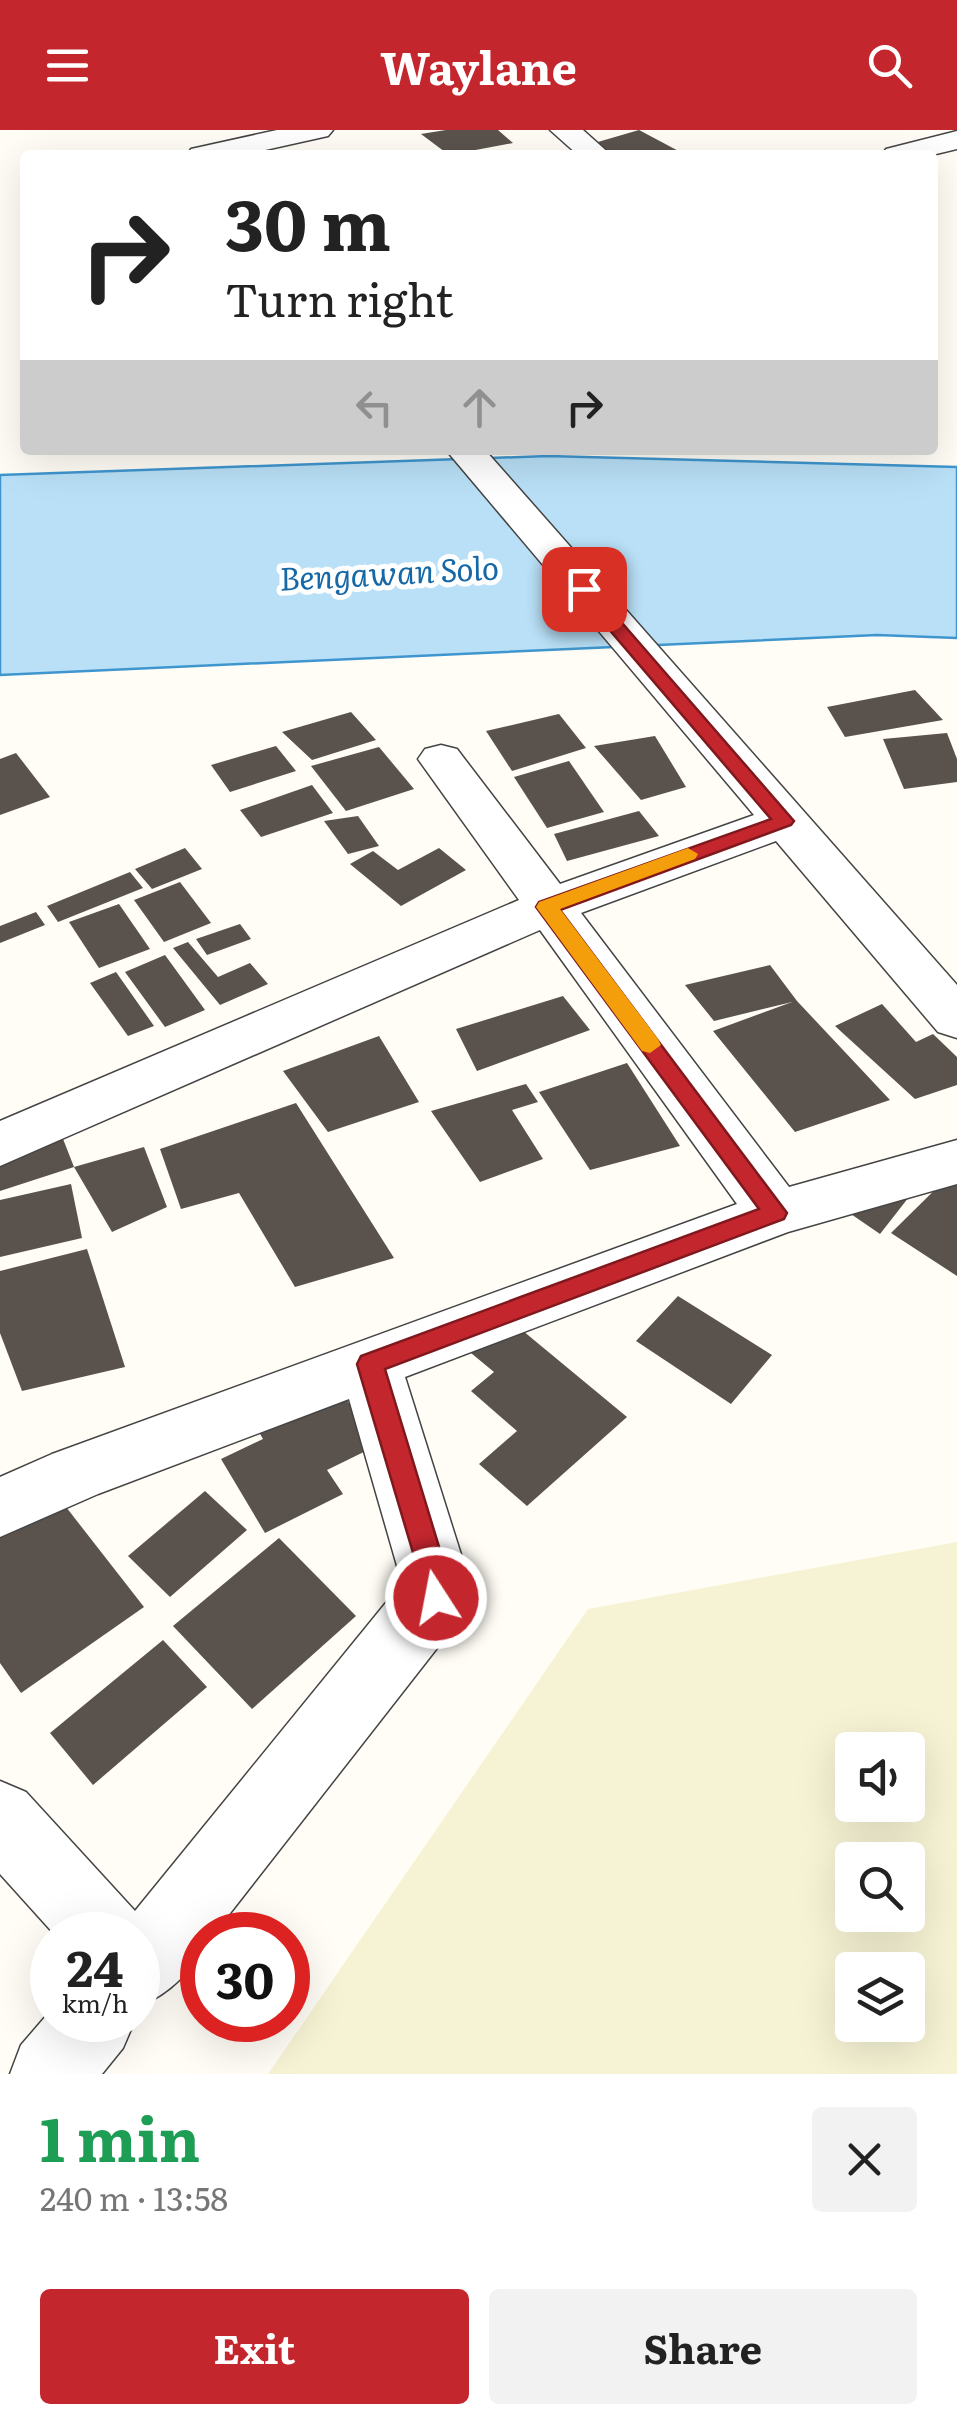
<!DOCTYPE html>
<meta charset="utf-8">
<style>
body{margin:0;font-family:Literata,serif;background:#f2f2f2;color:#222;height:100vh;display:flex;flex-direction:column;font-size:38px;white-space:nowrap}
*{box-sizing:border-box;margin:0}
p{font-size:32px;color:#767676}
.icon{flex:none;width:55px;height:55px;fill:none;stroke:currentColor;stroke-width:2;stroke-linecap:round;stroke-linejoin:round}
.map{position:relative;height:1944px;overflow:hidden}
.panel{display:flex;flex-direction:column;background:#fff;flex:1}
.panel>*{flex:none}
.top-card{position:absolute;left:20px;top:20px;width:918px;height:305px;border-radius:10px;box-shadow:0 10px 40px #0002;background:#fff;color:#222;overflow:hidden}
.fabs{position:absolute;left:835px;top:1602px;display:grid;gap:20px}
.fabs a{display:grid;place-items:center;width:90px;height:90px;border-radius:10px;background:#fff;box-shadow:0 10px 40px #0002;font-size:50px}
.speed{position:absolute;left:30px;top:1782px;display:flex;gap:20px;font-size:50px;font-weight:700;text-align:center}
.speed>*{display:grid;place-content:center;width:130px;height:130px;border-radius:50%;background:#fff;box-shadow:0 10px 40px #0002;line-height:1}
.speed small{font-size:25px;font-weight:400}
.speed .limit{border:15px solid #d22;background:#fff;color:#111}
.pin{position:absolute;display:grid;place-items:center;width:85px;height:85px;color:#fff;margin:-42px;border-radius:20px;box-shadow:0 5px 15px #0006}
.me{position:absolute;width:110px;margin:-55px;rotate:349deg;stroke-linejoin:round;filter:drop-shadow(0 0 8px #0008)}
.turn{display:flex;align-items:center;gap:35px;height:210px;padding:0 40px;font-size:45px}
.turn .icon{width:130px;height:130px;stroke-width:2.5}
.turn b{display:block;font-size:70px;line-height:85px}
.lanes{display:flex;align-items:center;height:95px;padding:0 40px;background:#0003;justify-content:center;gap:50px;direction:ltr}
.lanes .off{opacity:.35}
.round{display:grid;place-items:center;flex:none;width:105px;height:105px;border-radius:10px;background:#f2f2f2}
.head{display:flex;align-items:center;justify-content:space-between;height:170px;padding:0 40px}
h1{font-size:60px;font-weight:700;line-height:75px;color:#1e9e55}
.button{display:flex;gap:20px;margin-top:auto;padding:20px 40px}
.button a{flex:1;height:115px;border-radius:10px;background:#c4262e;color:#fff;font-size:40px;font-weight:700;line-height:115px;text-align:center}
.button a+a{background:#f2f2f2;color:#222}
header{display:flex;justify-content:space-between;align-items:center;height:130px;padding:0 40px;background:#c4262e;color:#fff;font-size:45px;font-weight:700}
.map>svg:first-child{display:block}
.farmland{fill:#f6f3d4;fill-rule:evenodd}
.water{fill:#b9e0f7;stroke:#3f96cf;stroke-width:2.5}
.building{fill:#5a524d}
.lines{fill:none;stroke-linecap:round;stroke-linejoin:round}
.street-casing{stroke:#444;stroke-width:3}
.street{fill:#fff;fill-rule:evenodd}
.route{fill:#c4262e;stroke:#7f191e;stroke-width:2.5}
.slow{fill:#f59e0b}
.labels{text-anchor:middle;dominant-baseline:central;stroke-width:10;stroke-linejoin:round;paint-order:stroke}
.far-water-label{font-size:32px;font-style:italic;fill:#1768a6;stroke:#fff}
</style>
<header><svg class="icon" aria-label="menu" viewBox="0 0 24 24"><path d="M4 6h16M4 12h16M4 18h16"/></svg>Waylane<svg class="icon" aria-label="search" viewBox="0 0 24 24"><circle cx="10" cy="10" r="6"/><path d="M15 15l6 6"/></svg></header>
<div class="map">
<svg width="957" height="1944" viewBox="0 0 957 1944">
<rect width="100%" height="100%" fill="#fffdf5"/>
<path class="farmland" d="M957 1412V1944H268L588 1479ZM852 1620H908V1675H852ZM852 1730H908V1785H852ZM852 1840H908V1895H852Z"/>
<polygon class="water" points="548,326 957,337 957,508 877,505 0,545 0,345"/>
<g class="building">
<polygon points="446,0 498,0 513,13 449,25 421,4"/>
<polygon points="639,0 686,25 609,25 591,14"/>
<polygon points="915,560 943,590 845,607 827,577"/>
<polygon points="351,582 376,610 312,630 282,602"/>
<polygon points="559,584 586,618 512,641 486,601"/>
<polygon points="947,603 957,629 957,652 904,659 883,609"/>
<polygon points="655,606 686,657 641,670 594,616"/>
<polygon points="276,616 296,641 230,662 211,635"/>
<polygon points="379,617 414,659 346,681 311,636"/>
<polygon points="16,623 50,667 0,685 0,629"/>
<polygon points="569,631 604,682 547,698 514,647"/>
<polygon points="312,655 333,683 261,707 240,680"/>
<polygon points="639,681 659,706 567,731 554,704"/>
<polygon points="358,686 379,716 348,724 324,691"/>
<polygon points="185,718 202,739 152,759 135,739"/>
<polygon points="439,718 466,740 401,776 350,734 373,721 398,740"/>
<polygon points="130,742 143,758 58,792 47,776"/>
<polygon points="180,752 211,793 164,812 134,770"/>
<polygon points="119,774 150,819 99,838 69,792"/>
<polygon points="36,782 45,795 0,813 0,796"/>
<polygon points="240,794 251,809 207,825 196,809"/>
<polygon points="188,812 218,847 250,833 268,854 220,875 173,818"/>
<polygon points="165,825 205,880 165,897 125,842"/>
<polygon points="770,835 797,871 890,970 795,1002 713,901 792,872 714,891 685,855"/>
<polygon points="116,842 154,896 128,906 90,853"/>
<polygon points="563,866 590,900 477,941 456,899"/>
<polygon points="882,874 916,912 933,904 957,927 957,955 915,969 835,896"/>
<polygon points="379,906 419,972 328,1002 283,941"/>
<polygon points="627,933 680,1016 590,1040 539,962"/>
<polygon points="526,954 538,972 512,980 543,1029 480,1052 431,981"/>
<polygon points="296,973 394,1128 295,1157 239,1063 181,1079 160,1019"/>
<polygon points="56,991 74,1037 0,1061 0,1008"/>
<polygon points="144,1017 167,1077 112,1102 74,1037"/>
<polygon points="957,1038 957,1146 891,1103"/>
<polygon points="930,1040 880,1104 848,1082"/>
<polygon points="71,1054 82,1108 0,1127 0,1070"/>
<polygon points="87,1119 125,1237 22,1261 0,1203 0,1141"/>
<polygon points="678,1166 772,1225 731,1274 636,1211"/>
<polygon points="511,1191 627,1287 527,1376 479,1334 517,1301 471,1261 494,1242 471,1223"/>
<polygon points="343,1264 376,1316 327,1340 343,1364 265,1403 221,1329 263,1309 247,1282"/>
<polygon points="205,1361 247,1400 170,1467 128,1426"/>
<polygon points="59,1368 144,1477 21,1563 0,1533 0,1407"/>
<polygon points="279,1408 356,1486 252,1579 173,1496"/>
<polygon points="163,1510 207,1557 93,1655 50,1603"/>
</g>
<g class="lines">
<defs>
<g id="street">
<polygon points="277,0 333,0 328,6 243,25 187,25 191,19"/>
<polygon points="550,0 583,0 611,25 578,25"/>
<polygon points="957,1 957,19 932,25 882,25 886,19"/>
<path d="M446 320H485L957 855V908L938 902 776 711 581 783 789 1057 957 1010V1054L788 1102 405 1247 470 1453 469 1468 459 1490 213 1805H202C202 1838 165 1866 138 1877V1805H55L0 1744V1651L26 1662 135 1781 402 1453 349 1269 98 1364 0 1407V1347L52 1324 737 1074 540 800 0 1036V991L519 770 418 629 425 619 441 615 457 619 560 754 754 685Z"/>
<polygon points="52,1879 52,1890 135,1890 123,1918 102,1944 10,1944 21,1915"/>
</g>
</defs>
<use href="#street" class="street-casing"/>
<use href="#street" class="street"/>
</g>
<polygon class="route" points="584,454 590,456 794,691 791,695 560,780 787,1083 784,1089 385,1239 450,1453 445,1477 436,1481 426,1477 422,1453 357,1234 361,1226 759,1079 536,777 539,772 771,689 578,463 578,456"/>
<polygon class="slow" points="688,718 698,724 695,729 560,779 658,909 661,915 650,923 642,921 536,777 539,772"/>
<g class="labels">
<g class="far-water-label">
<text transform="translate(389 441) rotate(-3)">Bengawan Solo</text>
</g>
</g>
</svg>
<div class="fabs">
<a><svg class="icon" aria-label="sound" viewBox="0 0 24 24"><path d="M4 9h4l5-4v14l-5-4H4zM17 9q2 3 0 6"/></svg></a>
<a><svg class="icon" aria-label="search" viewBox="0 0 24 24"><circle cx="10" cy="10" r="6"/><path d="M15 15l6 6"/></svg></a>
<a><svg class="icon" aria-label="layers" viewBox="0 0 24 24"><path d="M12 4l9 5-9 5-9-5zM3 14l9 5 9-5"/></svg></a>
</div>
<div class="speed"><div>24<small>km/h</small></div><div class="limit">30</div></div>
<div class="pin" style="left:584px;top:459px;background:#d93025"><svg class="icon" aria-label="arrive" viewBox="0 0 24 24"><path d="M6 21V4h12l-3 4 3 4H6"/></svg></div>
<svg class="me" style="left:436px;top:1468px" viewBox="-20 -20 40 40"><circle r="17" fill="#c4262e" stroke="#fff" stroke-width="3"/><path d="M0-11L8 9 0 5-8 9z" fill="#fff"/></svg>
<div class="top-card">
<div class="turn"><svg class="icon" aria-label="right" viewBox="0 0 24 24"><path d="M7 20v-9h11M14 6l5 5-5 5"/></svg><div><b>30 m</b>Turn right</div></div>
<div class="lanes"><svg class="icon off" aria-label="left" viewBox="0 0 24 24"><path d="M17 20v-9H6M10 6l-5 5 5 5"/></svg><svg class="icon off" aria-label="ahead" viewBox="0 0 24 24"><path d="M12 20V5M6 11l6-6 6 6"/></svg><svg class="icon" aria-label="right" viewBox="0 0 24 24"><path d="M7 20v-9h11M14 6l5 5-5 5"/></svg></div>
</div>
</div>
<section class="panel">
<div class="head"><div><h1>1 min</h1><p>240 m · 13:58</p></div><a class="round"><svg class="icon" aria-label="close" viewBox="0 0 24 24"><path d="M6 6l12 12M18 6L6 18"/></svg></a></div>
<div class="button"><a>Exit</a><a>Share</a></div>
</section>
